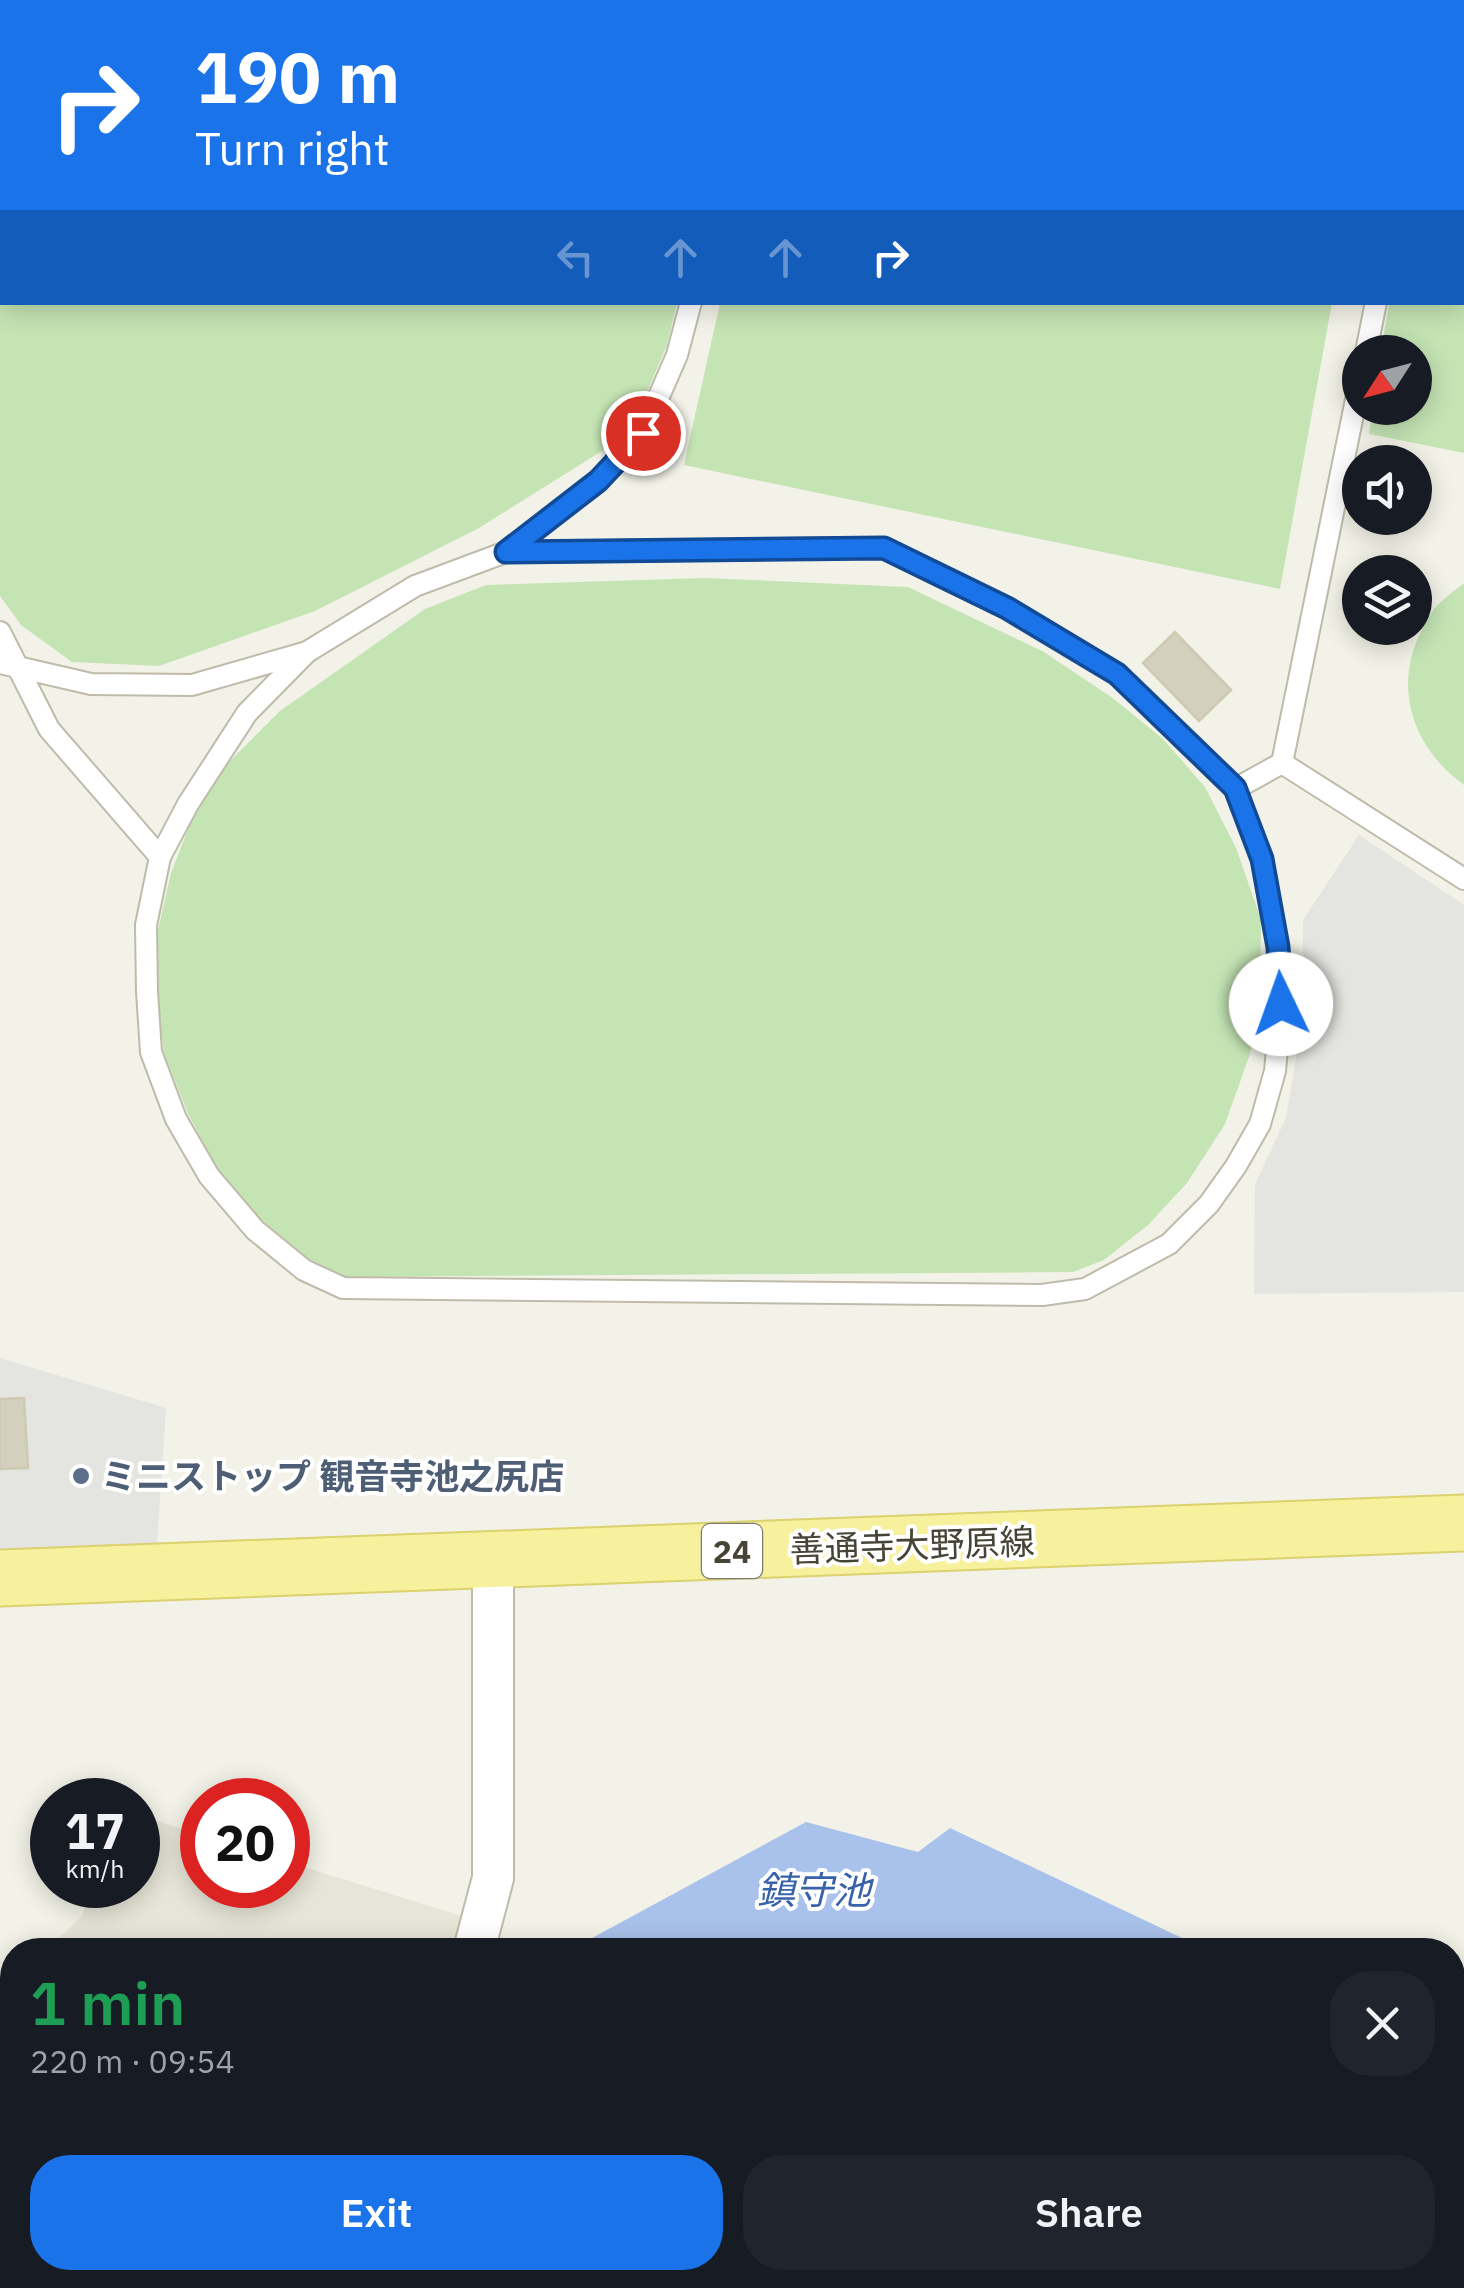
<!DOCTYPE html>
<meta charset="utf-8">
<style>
body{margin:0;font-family:"IBM Plex Sans","Noto Sans JP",sans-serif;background:#20242c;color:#f1f3f6;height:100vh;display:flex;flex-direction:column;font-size:38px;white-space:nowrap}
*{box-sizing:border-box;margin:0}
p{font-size:32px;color:#9ea1a6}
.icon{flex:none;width:55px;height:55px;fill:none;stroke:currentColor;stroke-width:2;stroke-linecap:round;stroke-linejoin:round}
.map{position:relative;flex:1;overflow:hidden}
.side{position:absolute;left:0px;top:1938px;width:1465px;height:352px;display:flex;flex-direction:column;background:#171b24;border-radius:40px 40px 0 0;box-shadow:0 5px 25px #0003}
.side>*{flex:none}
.guide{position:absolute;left:0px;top:0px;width:1465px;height:305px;box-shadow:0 5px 25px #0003;background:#1a73e8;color:#fff;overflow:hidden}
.needle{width:65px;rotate:234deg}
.controls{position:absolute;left:1342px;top:335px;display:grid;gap:20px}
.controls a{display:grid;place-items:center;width:90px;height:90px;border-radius:50%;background:#171b24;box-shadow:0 5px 25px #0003;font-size:50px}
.speed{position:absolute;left:30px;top:1778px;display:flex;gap:20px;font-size:50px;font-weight:700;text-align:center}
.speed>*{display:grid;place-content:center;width:130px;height:130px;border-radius:50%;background:#171b24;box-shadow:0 5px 25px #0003;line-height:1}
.speed small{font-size:25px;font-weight:400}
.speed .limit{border:15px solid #d22;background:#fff;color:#111}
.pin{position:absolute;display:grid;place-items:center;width:85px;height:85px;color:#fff;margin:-42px;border:5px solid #fff;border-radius:50%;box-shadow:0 2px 10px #0007}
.me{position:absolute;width:110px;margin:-55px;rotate:357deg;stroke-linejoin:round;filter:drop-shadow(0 0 8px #0008)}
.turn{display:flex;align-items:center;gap:35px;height:210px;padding:0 30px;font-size:45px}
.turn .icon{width:130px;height:130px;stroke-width:2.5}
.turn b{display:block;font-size:70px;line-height:85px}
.lanes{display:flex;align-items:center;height:95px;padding:0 30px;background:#0003;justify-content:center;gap:50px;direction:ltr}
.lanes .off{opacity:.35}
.round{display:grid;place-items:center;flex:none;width:105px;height:105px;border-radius:40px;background:#20242c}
.headline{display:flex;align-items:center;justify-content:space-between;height:170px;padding:0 30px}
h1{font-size:60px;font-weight:600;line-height:75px;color:#1e9e55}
.cta{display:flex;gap:20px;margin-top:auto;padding:20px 30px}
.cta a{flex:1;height:115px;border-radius:40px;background:#1a73e8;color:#fff;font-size:40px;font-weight:600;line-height:115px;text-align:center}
.cta a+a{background:#20242c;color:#f1f3f6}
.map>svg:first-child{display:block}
.residential{fill:#e6e5d7}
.green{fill:#c4e4b4}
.parking{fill:#e4e4e0}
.water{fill:#a9c2eb}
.building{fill:#d4d0be;stroke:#cec9b2;stroke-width:2.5}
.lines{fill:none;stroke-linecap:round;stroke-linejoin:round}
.service-casing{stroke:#bebbab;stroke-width:24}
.minor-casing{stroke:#bebbab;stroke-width:44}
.primary-casing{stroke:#dbd16e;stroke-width:59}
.path{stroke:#beba9e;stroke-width:6;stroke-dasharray:5 5;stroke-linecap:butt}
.service{stroke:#fff;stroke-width:20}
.minor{stroke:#fff;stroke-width:40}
.primary{stroke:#f7f09d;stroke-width:55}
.route-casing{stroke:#114b97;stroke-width:25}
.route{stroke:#1a73e8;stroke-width:18}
.service-dot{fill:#5c6f8a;stroke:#fff;stroke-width:4}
.labels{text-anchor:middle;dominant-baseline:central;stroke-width:8;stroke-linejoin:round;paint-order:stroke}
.shield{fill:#fff;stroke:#7e7b73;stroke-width:2.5}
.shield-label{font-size:32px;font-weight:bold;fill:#464337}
.service-label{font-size:35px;font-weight:bold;fill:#4e5e75;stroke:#fff;text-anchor:start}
.street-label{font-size:35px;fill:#464337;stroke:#fff}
.water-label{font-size:38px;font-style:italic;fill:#3862aa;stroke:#fff}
</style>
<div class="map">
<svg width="1464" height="2288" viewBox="0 0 1464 2288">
<rect width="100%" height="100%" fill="#f3f2e8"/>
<g class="residential">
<polygon points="138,1815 202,1835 202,1885 288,1885 288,1862 468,1918 475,1950 47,1950 82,1916 93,1885 138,1885"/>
<polygon points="12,2168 12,2278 528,2278 523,2288 0,2288 0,2209"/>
</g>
<g class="green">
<polygon points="0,0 614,0 616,2 2,2 2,302 677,303 667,345 629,434 479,528 315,611 159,666 72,662 21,625 0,596"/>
<polygon points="1463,205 1464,206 1464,453 1369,434 1373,408 1415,408 1415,352 1381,352 1389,303 1462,302"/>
<polygon points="720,303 1332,303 1280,589 684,465"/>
<polygon points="705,578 908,587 1044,652 1114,699 1163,739 1205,787 1236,848 1261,919 1260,993 1250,1054 1225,1124 1187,1183 1148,1225 1104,1260 1073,1272 342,1277 300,1254 251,1210 216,1166 188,1114 164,1053 156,994 158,930 171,873 192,819 221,770 280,711 425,609 486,585"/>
<path d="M1464 583V785C1413 748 1391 686 1423 628 1426 622 1430 614 1435 608 1443 599 1454 591 1464 583Z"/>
</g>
<g class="parking">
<polygon points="1359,835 1464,905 1464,1292 1254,1294 1255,1184 1286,1118 1302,1022 1303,920"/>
<polygon points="0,1358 166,1408 157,1544 0,1557"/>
</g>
<g class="water">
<polygon points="806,1822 918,1852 950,1828 1182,1938 1188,1950 570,1950"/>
<polygon points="602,2278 1000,2278 995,2288 600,2288"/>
</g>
<g class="building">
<polygon points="1175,632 1231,690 1199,721 1143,663"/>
<polygon points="24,1398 28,1468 0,1469 0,1399"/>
</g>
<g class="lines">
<defs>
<g id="service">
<polyline points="630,0 633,2"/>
<polyline points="1462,174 1464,174"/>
<polyline points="1366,352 1376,302"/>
<polyline points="506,552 598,481 643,433 677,355 691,302"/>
<polyline points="0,632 49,729 160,857"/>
<polyline points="307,652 247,713 188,804 160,857 146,925 147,992 151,1052 176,1119 209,1176 255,1230 304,1270 343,1288 1042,1295 1085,1289 1169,1244 1209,1204 1236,1166 1260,1124 1275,1071 1281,1004 1278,947 1262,859 1235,789"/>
<polyline points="0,663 91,684 192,685 307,652 415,586 506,552 884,548 1007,608 1117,674 1235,789 1282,763"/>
<polyline points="1282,763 1360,380"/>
<polyline points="1282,763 1464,879"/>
</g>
<g id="minor">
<polyline points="474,1950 493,1878 493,1561"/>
<polyline points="146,2288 150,2278"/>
<polyline points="323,2288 326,2278"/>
<polyline points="1461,2288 1464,2261"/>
</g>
<polyline id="primary" points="0,1578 1464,1523"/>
</defs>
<use href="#service" class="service-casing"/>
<use href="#minor" class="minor-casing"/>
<use href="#primary" class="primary-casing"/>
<g class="path">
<polyline points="858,0 867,2"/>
<polyline points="1451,0 1464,1"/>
<polyline points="679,2 709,0"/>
</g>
<use href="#service" class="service"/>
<use href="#minor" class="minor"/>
<use href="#primary" class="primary"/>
</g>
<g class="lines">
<defs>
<polyline id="route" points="643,433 598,481 506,552 884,548 1007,608 1117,674 1235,788 1262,859 1278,947 1281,1004"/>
</defs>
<use href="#route" class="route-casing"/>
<use href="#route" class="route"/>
</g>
<circle class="service-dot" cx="81" cy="1476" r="10"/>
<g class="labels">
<rect class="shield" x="702" y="1524" width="60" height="54" rx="8"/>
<g class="shield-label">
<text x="732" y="1551">24</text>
</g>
<g class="service-label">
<text x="101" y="1476">ミニストップ 観音寺池之尻店</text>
</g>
<g class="street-label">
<text transform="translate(912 1545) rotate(-2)">善通寺大野原線</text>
</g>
<g class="water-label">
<text x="814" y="1889">鎮守池</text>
</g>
</g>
</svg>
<div class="controls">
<a><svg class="needle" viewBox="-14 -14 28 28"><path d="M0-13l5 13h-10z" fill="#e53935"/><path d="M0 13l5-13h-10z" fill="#9ea1a6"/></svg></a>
<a><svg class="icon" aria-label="sound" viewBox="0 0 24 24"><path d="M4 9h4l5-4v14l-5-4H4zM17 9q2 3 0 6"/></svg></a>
<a><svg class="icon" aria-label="layers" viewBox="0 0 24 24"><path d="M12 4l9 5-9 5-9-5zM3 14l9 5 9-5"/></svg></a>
</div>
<div class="speed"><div>17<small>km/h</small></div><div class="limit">20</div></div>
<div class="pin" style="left:643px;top:433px;background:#d93025"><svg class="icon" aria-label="arrive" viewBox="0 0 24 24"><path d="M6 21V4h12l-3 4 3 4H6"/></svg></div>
<svg class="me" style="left:1281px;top:1004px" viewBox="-20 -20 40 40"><circle r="19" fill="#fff"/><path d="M0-13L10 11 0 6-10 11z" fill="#1a73e8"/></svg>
<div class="guide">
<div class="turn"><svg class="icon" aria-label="right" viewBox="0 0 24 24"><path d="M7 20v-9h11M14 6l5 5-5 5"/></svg><div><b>190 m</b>Turn right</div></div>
<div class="lanes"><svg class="icon off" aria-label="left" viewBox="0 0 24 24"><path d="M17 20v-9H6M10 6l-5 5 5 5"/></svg><svg class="icon off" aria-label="ahead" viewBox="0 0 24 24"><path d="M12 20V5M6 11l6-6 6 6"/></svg><svg class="icon off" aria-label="ahead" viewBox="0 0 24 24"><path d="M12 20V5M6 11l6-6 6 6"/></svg><svg class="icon" aria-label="right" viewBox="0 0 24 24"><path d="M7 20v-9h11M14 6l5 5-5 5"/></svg></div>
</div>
<section class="side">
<div class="headline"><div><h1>1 min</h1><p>220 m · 09:54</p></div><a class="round"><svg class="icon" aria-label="close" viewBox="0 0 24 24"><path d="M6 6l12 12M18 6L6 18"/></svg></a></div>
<div class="cta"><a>Exit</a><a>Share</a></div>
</section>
</div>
